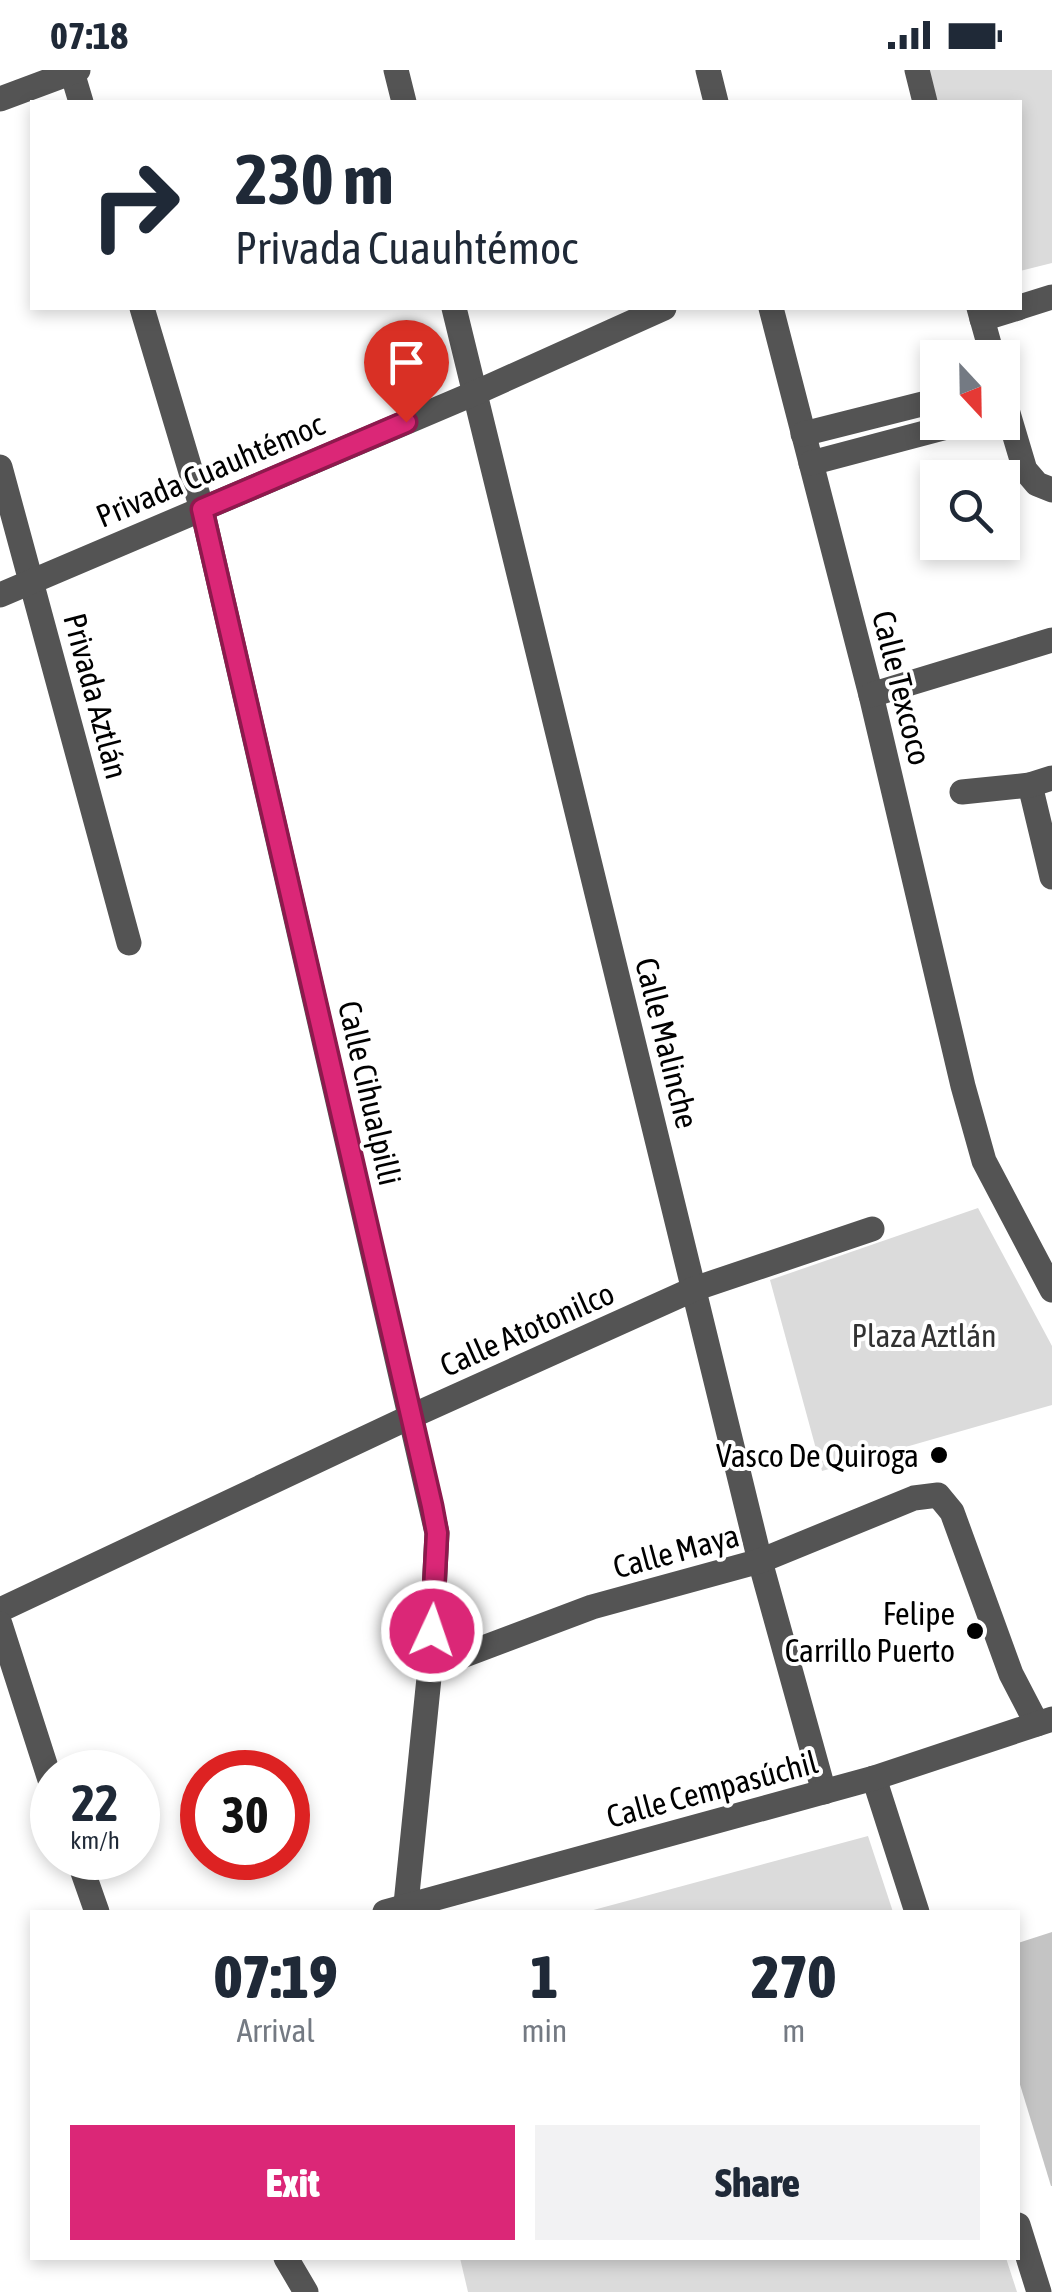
<!DOCTYPE html>
<meta charset="utf-8">
<style>
body{margin:0;font-family:"Asap Condensed",sans-serif;background:#f2f2f3;color:#1f2937;height:100vh;display:flex;flex-direction:column;font-size:38px;white-space:nowrap}
*{box-sizing:border-box;margin:0}
p{font-size:32px;color:#747a83}
.icon{flex:none;width:55px;height:55px;fill:none;stroke:currentColor;stroke-width:2;stroke-linecap:round;stroke-linejoin:round}
.map{position:relative;flex:1;overflow:hidden}
.drawer{position:absolute;left:30px;top:1840px;width:990px;height:350px;display:flex;flex-direction:column;background:#fff;border-radius:0px;box-shadow:0 5px 15px #0003}
.drawer>*{flex:none}
.hud{position:absolute;left:30px;top:30px;width:992px;height:210px;border-radius:0px;box-shadow:0 5px 15px #0003;background:#fff;color:#1f2937;overflow:hidden}
.needle{width:65px;rotate:158deg}
.controls{position:absolute;left:920px;top:270px;display:grid;gap:20px}
.controls a{display:grid;place-items:center;width:100px;height:100px;border-radius:0px;background:#fff;box-shadow:0 5px 15px #0003;font-size:50px}
.speed{position:absolute;left:30px;top:1680px;display:flex;gap:20px;font-size:50px;font-weight:700;text-align:center}
.speed>*{display:grid;place-content:center;width:130px;height:130px;border-radius:50%;background:#fff;box-shadow:0 5px 15px #0003;line-height:1}
.speed small{font-size:25px;font-weight:400}
.speed .limit{border:15px solid #d22;background:#fff;color:#111}
.pin{position:absolute;display:grid;place-items:center;width:85px;height:85px;color:#fff;margin:-102px -42px;border-radius:50% 50% 50% 0;rotate:-45deg;box-shadow:0 0 10px #0007}
.pin .icon{rotate:45deg}
.me{position:absolute;width:110px;margin:-55px;rotate:3deg;stroke-linejoin:round;filter:drop-shadow(0 0 8px #0008)}
.turn{display:flex;align-items:center;gap:35px;height:210px;padding:0 40px;font-size:45px}
.turn .icon{width:130px;height:130px;stroke-width:2.5}
.turn b{display:block;font-size:70px;line-height:85px}
.eta{display:flex;justify-content:space-evenly;align-items:center;height:170px;text-align:center}
.eta b{font-size:60px;font-weight:800;line-height:70px}
.primary-button{display:flex;gap:20px;margin-top:auto;padding:20px 40px}
.primary-button a{flex:1;height:115px;border-radius:0px;background:#db2777;color:#fff;font-size:40px;font-weight:800;line-height:115px;text-align:center}
.primary-button a+a{background:#f2f2f3;color:#1f2937}
.status{display:flex;justify-content:space-between;align-items:center;height:70px;padding:0 50px;background:#fff;direction:ltr}
.status svg{height:28px;fill:currentColor}
.map>svg:first-child{display:block}
.green{fill:#dbdbdb}
.building{fill:#c4c4c4}
.lines{fill:none;stroke-linecap:round;stroke-linejoin:round}
.minor{stroke:#545454;stroke-width:25}
.route-casing{stroke:#8e194d;stroke-width:25}
.route{stroke:#db2777;stroke-width:18}
.poi-dot{fill:#000;stroke:#fff;stroke-width:4}
.labels{text-anchor:middle;dominant-baseline:central;stroke-width:8;stroke-linejoin:round;paint-order:stroke}
.street-label{font-size:32px;fill:#000;stroke:#fff}
.park-label{font-size:32px;fill:#323232;stroke:#fff}
.poi-label{font-size:32px;fill:#000;stroke:#fff;text-anchor:end}
</style>
<div class="status"><b>07:18</b><svg viewBox="0 0 49 12"><path d="M0 12V9h3v3zM5 12V6h3v6zM10 12V3h3v9zM15 12V0h3v12zM26 1h20v11H26zM47 4h2v5h-2z"/></svg></div>
<div class="map">
<svg width="1052" height="2222" viewBox="0 0 1052 2222">
<rect width="100%" height="100%" fill="#fff"/>
<g class="green">
<polygon points="916,0 1052,0 1052,193 1020,201 1020,32 928,32"/>
<polygon points="978,1138 1052,1276 1052,1335 822,1401 770,1210"/>
<polygon points="868,1766 893,1842 586,1842"/>
<polygon points="460,2188 1006,2188 1017,2222 468,2222"/>
</g>
<polygon class="building" points="1052,1862 1052,2116 1051,2116 1018,2008 1018,1873"/>
<g class="lines">
<g class="minor">
<polyline points="396,0 404,32"/>
<polyline points="708,0 716,32"/>
<polyline points="917,0 925,32"/>
<polyline points="72,2 81,32"/>
<polyline points="0,29 78,0"/>
<polyline points="1020,237 1052,227"/>
<polyline points="142,238 202,439 437,1463 430,1598 406,1834"/>
<polyline points="454,238 760,1491 824,1722"/>
<polyline points="771,238 871,625 963,1016 984,1091 1052,1220"/>
<polyline points="979,238 993,288"/>
<polyline points="982,249 1018,238"/>
<polyline points="1002,323 1025,400 1037,414 1052,420"/>
<polyline points="803,364 938,330"/>
<polyline points="811,393 966,352"/>
<polyline points="0,397 129,873"/>
<polyline points="0,525 475,323 664,238"/>
<polyline points="871,625 1052,570"/>
<polyline points="1030,715 1052,807"/>
<polyline points="962,722 1030,715 1052,708"/>
<polyline points="0,1540 412,1346 694,1219 872,1159"/>
<polyline points="0,1554 52,1716"/>
<polyline points="430,1598 592,1537 760,1491 914,1428 938,1425 952,1442 1011,1604 1037,1654"/>
<polyline points="874,1708 917,1842"/>
<polyline points="78,1788 97,1842"/>
<polyline points="385,1842 874,1708 1052,1649"/>
<polyline points="1018,2155 1039,2222"/>
<polyline points="286,2188 306,2222"/>
</g>
</g>
<g class="lines">
<defs>
<polyline id="route" points="406,352 202,439 432,1436 437,1463 432,1561"/>
</defs>
<use href="#route" class="route-casing"/>
<use href="#route" class="route"/>
</g>
<g class="poi-dot">
<circle cx="939" cy="1385" r="10"/>
<circle cx="975" cy="1561" r="10"/>
</g>
<g class="labels">
<g class="street-label">
<text transform="translate(210 400) rotate(-23)">Privada Cuauhtémoc</text>
<text transform="translate(902 618) rotate(76)">Calle Texcoco</text>
<text transform="translate(96 626) rotate(75)">Privada Aztlán</text>
<text transform="translate(667 973) rotate(76)">Calle Malinche</text>
<text transform="translate(370 1023) rotate(77)">Calle Cihualpilli</text>
<text transform="translate(527 1259) rotate(-24)">Calle Atotonilco</text>
<text transform="translate(676 1481) rotate(-15)">Calle Maya</text>
<text transform="translate(712 1719) rotate(-15)">Calle Cempasúchil</text>
</g>
<g class="park-label">
<text x="924" y="1265">Plaza Aztlán</text>
</g>
<g class="poi-label">
<text x="919" y="1385">Vasco De Quiroga</text>
<text x="955" y="1543">Felipe<tspan x="955" dy="37">Carrillo Puerto</tspan></text>
</g>
</g>
</svg>
<div class="controls">
<a><svg class="needle" viewBox="-14 -14 28 28"><path d="M0-13l5 13h-10z" fill="#e53935"/><path d="M0 13l5-13h-10z" fill="#747a83"/></svg></a>
<a><svg class="icon" aria-label="search" viewBox="0 0 24 24"><circle cx="10" cy="10" r="6"/><path d="M15 15l6 6"/></svg></a>
</div>
<div class="speed"><div>22<small>km/h</small></div><div class="limit">30</div></div>
<div class="pin" style="left:406px;top:352px;background:#d93025"><svg class="icon" aria-label="arrive" viewBox="0 0 24 24"><path d="M6 21V4h12l-3 4 3 4H6"/></svg></div>
<svg class="me" style="left:432px;top:1561px" viewBox="-20 -20 40 40"><circle r="17" fill="#db2777" stroke="#fff" stroke-width="3"/><path d="M0-11L8 9 0 5-8 9z" fill="#fff"/></svg>
<div class="hud">
<div class="turn"><svg class="icon" aria-label="right" viewBox="0 0 24 24"><path d="M7 20v-9h11M14 6l5 5-5 5"/></svg><div><b>230 m</b>Privada Cuauhtémoc</div></div>
</div>
<section class="drawer">
<div class="eta">
<div><b>07:19</b><p>Arrival</p></div>
<div><b>1</b><p>min</p></div>
<div><b>270</b><p>m</p></div>
</div>
<div class="primary-button"><a>Exit</a><a>Share</a></div>
</section>
</div>
